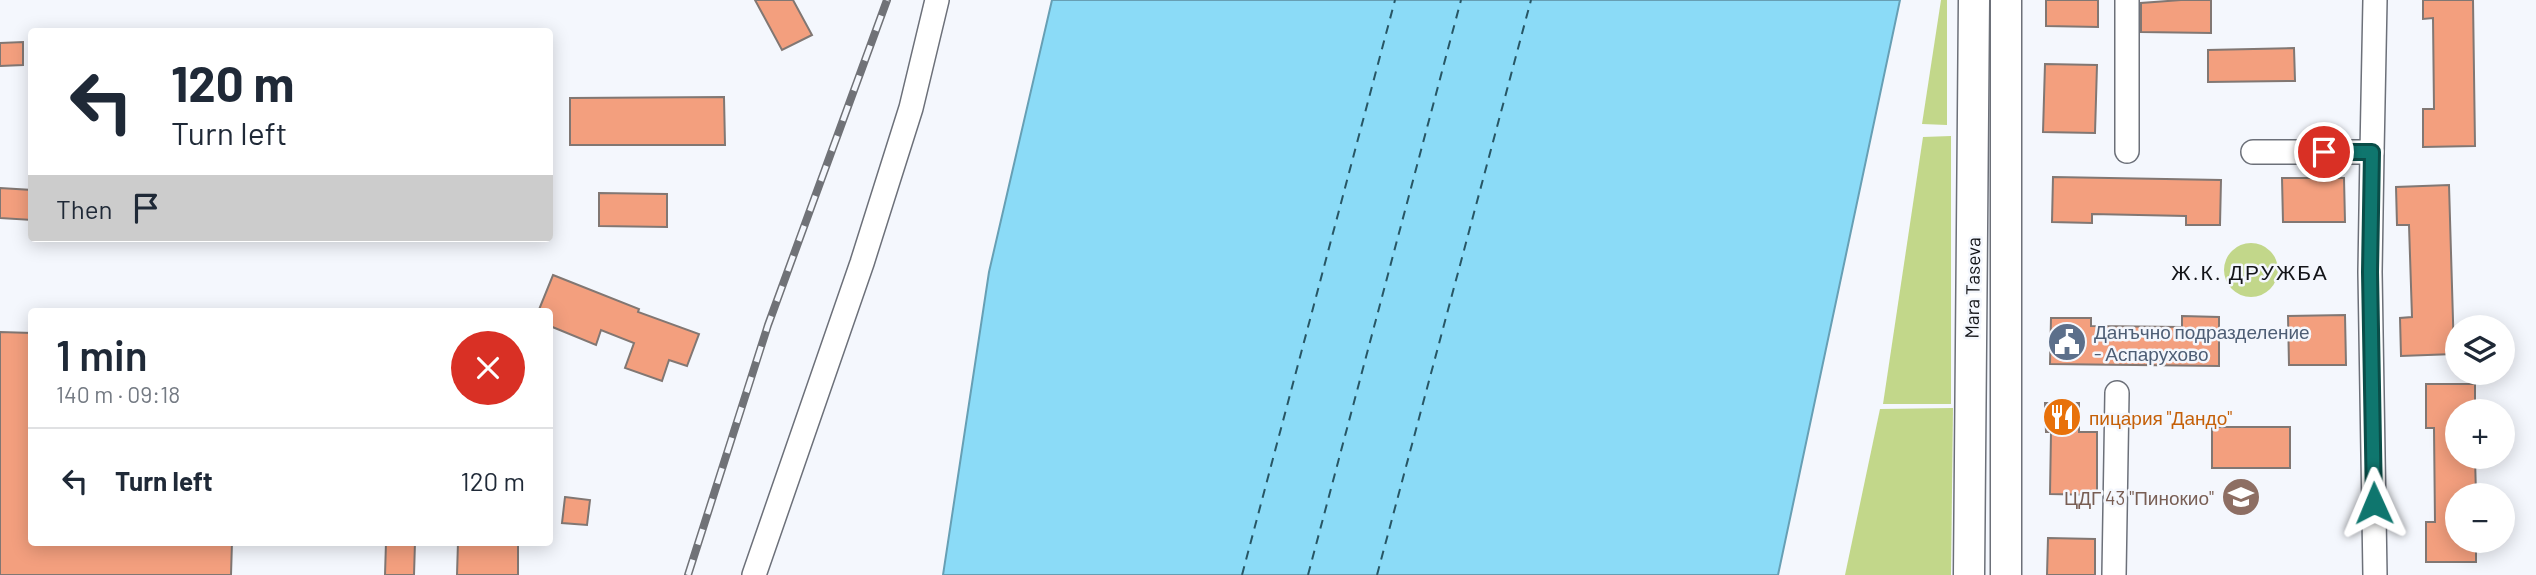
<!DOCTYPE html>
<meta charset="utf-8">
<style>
body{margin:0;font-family:Barlow,sans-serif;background:#f2f2f3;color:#1f2937;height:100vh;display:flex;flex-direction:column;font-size:26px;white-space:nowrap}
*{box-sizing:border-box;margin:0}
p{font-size:23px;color:#747a83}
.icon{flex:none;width:38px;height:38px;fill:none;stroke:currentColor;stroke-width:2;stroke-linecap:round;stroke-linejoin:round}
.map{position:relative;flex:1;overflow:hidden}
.sheet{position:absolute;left:28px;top:308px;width:525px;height:238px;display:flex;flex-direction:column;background:#fff;border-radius:7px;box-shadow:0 4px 18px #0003}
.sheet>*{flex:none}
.hud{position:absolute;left:28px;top:28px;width:525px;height:214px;border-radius:7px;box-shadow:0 4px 18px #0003;background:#fff;color:#1f2937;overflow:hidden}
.fabs{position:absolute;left:2445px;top:315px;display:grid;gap:14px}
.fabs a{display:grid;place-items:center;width:70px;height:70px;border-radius:50%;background:#fff;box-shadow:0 4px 18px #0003;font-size:35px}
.pin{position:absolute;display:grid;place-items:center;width:60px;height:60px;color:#fff;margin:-30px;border:4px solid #fff;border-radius:50%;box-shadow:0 2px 7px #0007}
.me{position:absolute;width:77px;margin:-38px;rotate:359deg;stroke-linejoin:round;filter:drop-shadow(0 0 5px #0008)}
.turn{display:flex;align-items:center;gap:24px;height:147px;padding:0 28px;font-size:32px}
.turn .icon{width:91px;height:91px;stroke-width:2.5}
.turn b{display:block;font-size:49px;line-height:60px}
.then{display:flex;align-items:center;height:66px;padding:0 28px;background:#0003;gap:14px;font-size:26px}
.round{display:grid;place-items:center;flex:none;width:74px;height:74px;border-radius:37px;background:#f2f2f3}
.overview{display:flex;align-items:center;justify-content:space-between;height:119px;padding:0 28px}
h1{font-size:42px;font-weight:600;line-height:52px}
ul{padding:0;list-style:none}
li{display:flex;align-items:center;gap:21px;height:105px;padding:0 28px;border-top:2px solid #e0e1e3}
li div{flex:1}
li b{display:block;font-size:26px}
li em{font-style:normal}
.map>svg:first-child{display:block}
.green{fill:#c2d78a}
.water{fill:#8bdbf7;stroke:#679fb4;stroke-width:2}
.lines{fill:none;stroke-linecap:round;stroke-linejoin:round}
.ferry{stroke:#285665;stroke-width:2;stroke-dasharray:9 7;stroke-linecap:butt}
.building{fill:#f39f7e;stroke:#817773;stroke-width:2}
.minor-casing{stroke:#6c7079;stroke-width:26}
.major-casing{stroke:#6c7079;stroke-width:33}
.minor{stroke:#fff;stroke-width:23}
.major{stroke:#fff;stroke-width:30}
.rail-casing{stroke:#707277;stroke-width:8}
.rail{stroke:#f4f7fd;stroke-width:5;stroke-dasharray:16;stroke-linecap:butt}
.route-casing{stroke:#0a4d48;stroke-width:18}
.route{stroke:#0f766e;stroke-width:12}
.labels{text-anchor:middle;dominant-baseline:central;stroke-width:5;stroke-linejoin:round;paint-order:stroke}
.street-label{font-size:19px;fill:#131418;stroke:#f4f7fd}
.service-label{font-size:19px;fill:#4e5e75;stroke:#f4f7fd;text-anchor:start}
.food-label{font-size:19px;fill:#c56008;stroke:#f4f7fd;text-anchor:start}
.education-label{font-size:19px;fill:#785e54;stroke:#f4f7fd;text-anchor:end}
.neighbourhood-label{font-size:21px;letter-spacing:2px;fill:#131418;stroke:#f4f7fd}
</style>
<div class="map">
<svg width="2536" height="575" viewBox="0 0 2536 575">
<rect width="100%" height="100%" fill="#f4f7fd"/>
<g class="green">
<polygon points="1941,0 1947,0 1947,125 1922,124"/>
<polygon points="1951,136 1951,404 1883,404 1923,137"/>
<circle cx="2251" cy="270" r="27"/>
<polygon points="1953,408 1951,575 1845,575 1880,409"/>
</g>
<polygon class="water" points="1052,0 1900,0 1778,575 943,575 989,272"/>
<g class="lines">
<g class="ferry">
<polyline points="1242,575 1395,0"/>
<polyline points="1308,575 1461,0"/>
<polyline points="1377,575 1531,0"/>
</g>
</g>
<g class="building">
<polygon points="755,0 793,0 812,35 782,50"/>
<polygon points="2046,0 2098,0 2098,27 2046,26"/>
<polygon points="2181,0 2211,0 2211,33 2141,32 2141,3"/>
<polygon points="2423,0 2473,0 2475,146 2423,147 2423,109 2434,109 2433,18 2423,19"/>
<polygon points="23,42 23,65 0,66 0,43"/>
<polygon points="2294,48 2295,81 2208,82 2208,50"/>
<polygon points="2045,64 2097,65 2095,133 2043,132"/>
<polygon points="724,97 725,145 570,145 570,98"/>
<polygon points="2053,177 2221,180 2220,225 2186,225 2186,216 2092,214 2092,223 2052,222"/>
<polygon points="2282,178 2344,178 2345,222 2283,222"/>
<polygon points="2449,185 2454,354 2401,356 2400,318 2412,317 2409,225 2397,225 2396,187"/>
<polygon points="0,188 32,190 32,220 0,218"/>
<polygon points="599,193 667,194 667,227 599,226"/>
<polygon points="553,275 639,309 638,312 699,334 687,366 669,360 662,381 625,368 634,343 601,330 596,345 550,326 550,312 538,312"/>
<polygon points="2345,315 2346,365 2289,365 2288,316"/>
<polygon points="2182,316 2219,317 2219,366 2050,364 2051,318 2091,318 2091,326 2182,327"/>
<polygon points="0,332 32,333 32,542 232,542 231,575 0,575"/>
<polygon points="2426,384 2475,384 2475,411 2457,411 2457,457 2475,457 2476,495 2457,495 2457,541 2476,541 2476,562 2426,562 2426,522 2435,522 2434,428 2426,428"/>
<polygon points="2045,403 2079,403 2079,432 2097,432 2097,495 2050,494 2051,432 2046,432"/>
<rect x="2212" y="427" width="78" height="41"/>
<polygon points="565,497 590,500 587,525 562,523"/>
<polygon points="2048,538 2095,539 2095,575 2047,575"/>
<polygon points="386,542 415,542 414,575 385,575"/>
<polygon points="458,542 518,542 518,575 457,575"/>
</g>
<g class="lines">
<defs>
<g id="minor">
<polyline points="2127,151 2127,0"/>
<polyline points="2253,152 2372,152 2370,272 2375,575"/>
<polyline points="2372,152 2375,0"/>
<polyline points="754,575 862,263 911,108 937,0"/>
<polyline points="2114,575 2117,393"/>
</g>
<g id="major">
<polyline points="1969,575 1974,0"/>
<polyline points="2006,575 2006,0"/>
</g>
</defs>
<use href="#minor" class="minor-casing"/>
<use href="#major" class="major-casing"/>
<use href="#minor" class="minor"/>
<use href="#major" class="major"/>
<defs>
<polyline id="rail" points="688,575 768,325 887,0"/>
</defs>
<use href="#rail" class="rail-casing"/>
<use href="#rail" class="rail"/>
</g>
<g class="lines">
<defs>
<polyline id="route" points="2324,152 2372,152 2370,272 2374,503"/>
</defs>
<use href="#route" class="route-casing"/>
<use href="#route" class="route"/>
</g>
<defs>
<symbol id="civic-disc" viewBox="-11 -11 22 22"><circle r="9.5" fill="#5c6f8a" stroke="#f4f7fd"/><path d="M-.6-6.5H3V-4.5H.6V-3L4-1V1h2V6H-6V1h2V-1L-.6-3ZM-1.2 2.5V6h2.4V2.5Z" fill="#fff"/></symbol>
<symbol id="restaurant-disc" viewBox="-11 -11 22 22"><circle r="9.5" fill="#e8710a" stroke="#f4f7fd"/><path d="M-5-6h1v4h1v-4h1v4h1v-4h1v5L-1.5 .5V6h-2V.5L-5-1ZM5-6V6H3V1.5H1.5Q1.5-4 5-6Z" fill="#fff"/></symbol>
<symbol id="school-disc" viewBox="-11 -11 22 22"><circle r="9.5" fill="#8d6e63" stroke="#f4f7fd"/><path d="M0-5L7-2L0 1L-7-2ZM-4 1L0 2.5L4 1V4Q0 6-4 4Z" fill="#fff"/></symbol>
</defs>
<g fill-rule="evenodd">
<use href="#civic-disc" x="2045" y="320" width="44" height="44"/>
<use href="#restaurant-disc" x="2040" y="395" width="44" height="44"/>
<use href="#school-disc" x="2219" y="475" width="44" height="44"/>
</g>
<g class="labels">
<g class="street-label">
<text transform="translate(1972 288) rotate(-89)">Mara Taseva</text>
</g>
<g class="service-label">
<text x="2094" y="331">Данъчно подразделение<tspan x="2094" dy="22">- Аспарухово</tspan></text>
</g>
<g class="food-label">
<text x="2089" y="417">пицария "Дандо"</text>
</g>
<g class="education-label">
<text x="2214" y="497">ЦДГ 43 "Пинокио"</text>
</g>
<g class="neighbourhood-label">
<text x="2250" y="271">Ж.К. ДРУЖБА</text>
</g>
</g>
</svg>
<div class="fabs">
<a><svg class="icon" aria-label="layers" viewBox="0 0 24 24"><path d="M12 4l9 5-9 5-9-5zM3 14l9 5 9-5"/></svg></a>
<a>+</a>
<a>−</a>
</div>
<div class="pin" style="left:2324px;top:152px;background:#d93025"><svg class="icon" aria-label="arrive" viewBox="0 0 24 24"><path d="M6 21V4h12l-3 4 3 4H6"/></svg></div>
<svg class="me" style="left:2374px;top:503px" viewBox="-20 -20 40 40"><path d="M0-17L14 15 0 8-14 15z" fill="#0f766e" stroke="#fff" stroke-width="4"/></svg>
<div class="hud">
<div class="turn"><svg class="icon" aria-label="left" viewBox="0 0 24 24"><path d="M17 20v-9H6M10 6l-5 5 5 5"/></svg><div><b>120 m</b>Turn left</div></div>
<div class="then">Then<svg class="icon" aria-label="arrive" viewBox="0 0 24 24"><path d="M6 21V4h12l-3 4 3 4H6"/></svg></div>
</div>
<section class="sheet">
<div class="overview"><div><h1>1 min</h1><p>140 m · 09:18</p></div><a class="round" style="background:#d93025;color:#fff"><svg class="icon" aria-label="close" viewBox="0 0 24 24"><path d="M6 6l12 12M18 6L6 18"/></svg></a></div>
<ul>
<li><svg class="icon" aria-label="left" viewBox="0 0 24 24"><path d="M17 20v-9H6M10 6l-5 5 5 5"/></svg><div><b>Turn left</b></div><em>120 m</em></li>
</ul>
</section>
</div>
